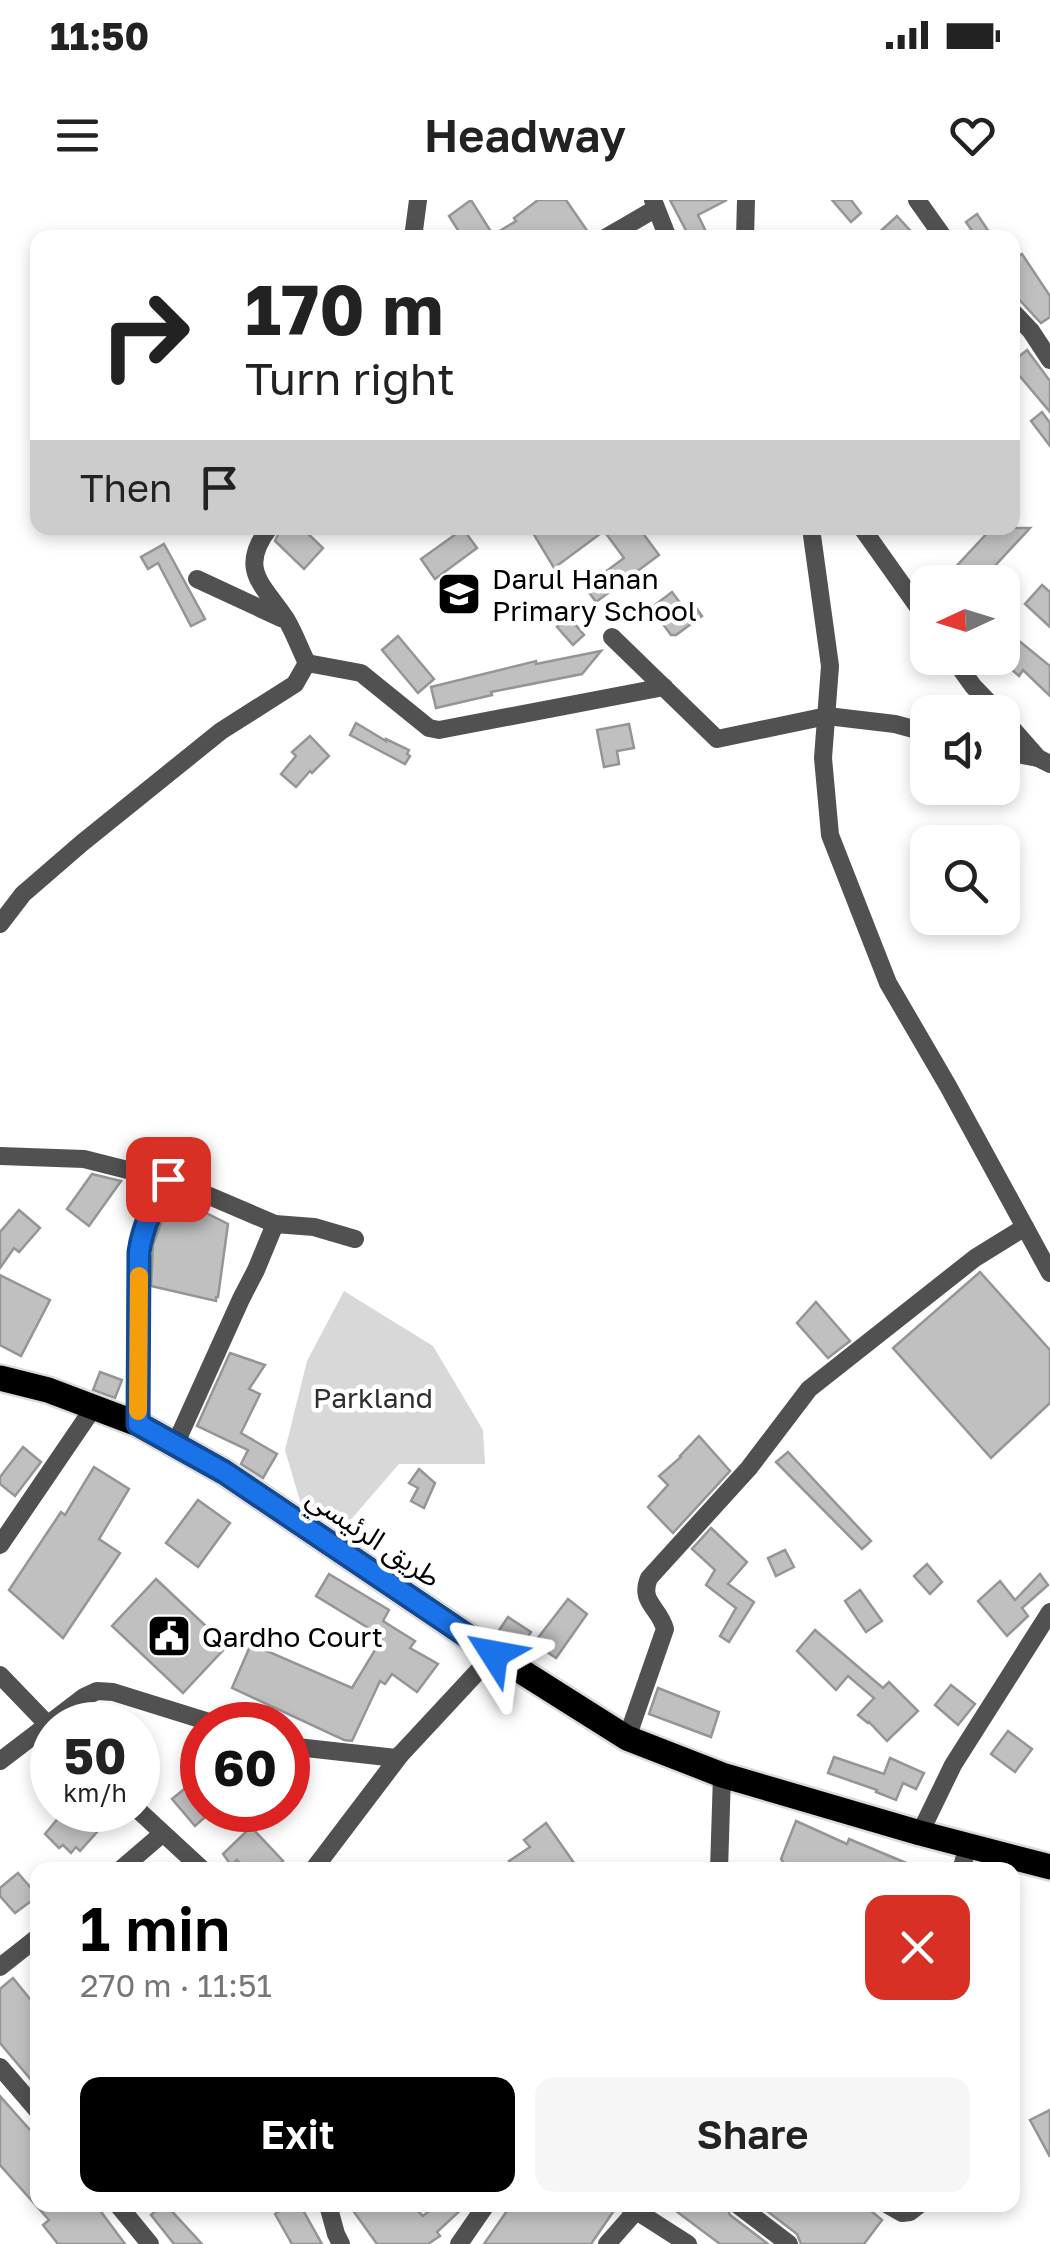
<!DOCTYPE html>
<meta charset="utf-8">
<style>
body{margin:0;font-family:"Golos Text","Noto Sans Arabic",sans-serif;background:#f6f6f6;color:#222;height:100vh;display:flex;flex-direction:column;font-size:38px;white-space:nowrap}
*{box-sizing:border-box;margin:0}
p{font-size:32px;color:#767676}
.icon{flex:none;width:55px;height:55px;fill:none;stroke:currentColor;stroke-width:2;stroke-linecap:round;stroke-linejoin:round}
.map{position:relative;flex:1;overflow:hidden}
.drawer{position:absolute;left:30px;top:1662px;width:990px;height:350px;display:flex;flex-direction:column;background:#fff;border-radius:20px;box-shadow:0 5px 15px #0003}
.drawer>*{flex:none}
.guide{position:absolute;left:30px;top:30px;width:990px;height:305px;border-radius:20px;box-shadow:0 5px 15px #0003;background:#fff;color:#222;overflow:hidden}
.needle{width:65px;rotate:266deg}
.controls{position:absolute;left:910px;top:365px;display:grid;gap:20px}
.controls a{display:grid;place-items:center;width:110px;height:110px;border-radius:20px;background:#fff;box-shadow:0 5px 15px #0003;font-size:50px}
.speed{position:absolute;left:30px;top:1502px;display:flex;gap:20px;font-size:50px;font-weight:700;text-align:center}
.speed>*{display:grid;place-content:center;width:130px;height:130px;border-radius:50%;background:#fff;box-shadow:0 5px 15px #0003;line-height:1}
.speed small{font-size:25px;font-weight:400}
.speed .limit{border:15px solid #d22;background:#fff;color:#111}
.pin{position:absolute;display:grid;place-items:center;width:85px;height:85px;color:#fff;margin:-42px;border-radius:20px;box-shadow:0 5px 15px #0006}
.me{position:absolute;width:110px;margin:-55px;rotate:304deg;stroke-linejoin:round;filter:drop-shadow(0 0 8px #0008)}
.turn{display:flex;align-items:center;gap:35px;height:210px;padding:0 50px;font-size:45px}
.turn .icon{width:130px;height:130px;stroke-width:2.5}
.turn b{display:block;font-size:70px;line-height:85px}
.then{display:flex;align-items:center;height:95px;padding:0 50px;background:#0003;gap:20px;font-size:38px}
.round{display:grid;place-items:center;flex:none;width:105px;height:105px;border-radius:20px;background:#f6f6f6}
.overview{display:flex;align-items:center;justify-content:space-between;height:170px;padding:0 50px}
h1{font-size:60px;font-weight:600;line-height:75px;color:#000}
.primary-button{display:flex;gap:20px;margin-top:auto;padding:20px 50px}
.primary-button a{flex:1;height:115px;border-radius:20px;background:#000;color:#fff;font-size:40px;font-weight:600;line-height:115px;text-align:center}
.primary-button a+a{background:#f6f6f6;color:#222}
.status{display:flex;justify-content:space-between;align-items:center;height:70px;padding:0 50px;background:#fff;direction:ltr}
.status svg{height:28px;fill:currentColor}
header{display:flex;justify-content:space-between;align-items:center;height:130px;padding:0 50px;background:#fff;font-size:45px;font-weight:600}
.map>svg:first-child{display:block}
.green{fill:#d8d8d8}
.building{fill:#c0c0c0;stroke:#959595;stroke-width:2.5}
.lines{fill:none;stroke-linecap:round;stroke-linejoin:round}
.primary-casing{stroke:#dbdbdb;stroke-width:30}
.minor{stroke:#515151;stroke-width:18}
.primary{stroke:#000;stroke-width:25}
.route-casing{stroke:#114b97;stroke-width:25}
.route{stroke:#1a73e8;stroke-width:18}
.slow{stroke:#f59e0b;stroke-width:18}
.labels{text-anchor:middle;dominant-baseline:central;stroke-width:9;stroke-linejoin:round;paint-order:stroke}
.poi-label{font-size:28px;fill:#000;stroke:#fff;text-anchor:start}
.park-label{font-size:28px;fill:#2f2f2f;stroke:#fff}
.street-label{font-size:28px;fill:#000;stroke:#fff}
</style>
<div class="status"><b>11:50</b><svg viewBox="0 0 49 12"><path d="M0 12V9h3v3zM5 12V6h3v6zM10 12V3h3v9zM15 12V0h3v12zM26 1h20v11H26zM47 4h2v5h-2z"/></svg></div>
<header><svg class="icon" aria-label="menu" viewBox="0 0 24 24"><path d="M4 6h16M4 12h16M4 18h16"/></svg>Headway<svg class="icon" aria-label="heart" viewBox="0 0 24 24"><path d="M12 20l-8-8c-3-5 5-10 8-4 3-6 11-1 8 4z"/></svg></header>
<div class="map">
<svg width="1050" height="2044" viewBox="0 0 1050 2044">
<rect width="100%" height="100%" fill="#fff"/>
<polygon class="green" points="344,1091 433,1146 483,1230 485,1264 399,1264 342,1330 302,1308 285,1250 307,1161"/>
<g class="building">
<polygon points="471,0 493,35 516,21 514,18 538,0 566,0 588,32 580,38 463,38 449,16"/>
<polygon points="670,0 727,0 698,15 709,38 690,38"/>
<polygon points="832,0 851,0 861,13 851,22"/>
<polygon points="977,14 993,38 977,38 966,22"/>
<polygon points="897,16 917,38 873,38"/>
<polygon points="1022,54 1050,96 1050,117 1041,123 1012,92 1012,60"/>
<polygon points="1027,150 1050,181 1050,212 1018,174 1012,179 1012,162"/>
<polygon points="1042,212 1050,223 1050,246 1031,221"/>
<polygon points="281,328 302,328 323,348 304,369 275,341"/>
<polygon points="530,328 639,328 659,355 596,402 585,387 624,358 604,331 554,368"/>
<polygon points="992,328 1030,328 980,382 962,382 951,372"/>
<polygon points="463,329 477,348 435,379 421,359"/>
<polygon points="164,344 205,419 191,426 158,363 148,369 141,357"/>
<polygon points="1042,385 1050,392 1050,427 1025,404"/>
<polygon points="672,392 686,411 694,405 702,416 676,435 671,435 651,408"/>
<polygon points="569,417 584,435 573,445 557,427"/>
<polygon points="1002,427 1050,466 1050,496 1023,470 1019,476 1002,461"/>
<polygon points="398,436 434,479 418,493 382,450"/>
<polygon points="601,451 582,474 491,492 492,495 436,508 431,487 536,461 536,464"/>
<polygon points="356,523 386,541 386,539 409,550 407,554 410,556 405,564 350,535"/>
<polygon points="629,524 634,548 617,551 619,564 604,567 597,530"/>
<polygon points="310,536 329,556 312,573 310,571 296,587 281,574 296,556 292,552"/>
<polygon points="922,588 951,588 950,602 922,600"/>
<polygon points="92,974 121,981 89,1026 67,1009"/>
<polygon points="166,1009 199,1014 200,1010 228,1024 218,1097 216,1097 216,1101 151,1086 153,1045"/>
<polygon points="19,1010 40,1028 19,1052 14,1048 0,1068 0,1032"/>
<polygon points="980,1072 1050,1150 1050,1203 991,1258 893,1148"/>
<polygon points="0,1075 50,1100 21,1156 0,1145"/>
<polygon points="816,1102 850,1141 828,1158 797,1123"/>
<polygon points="230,1153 265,1165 249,1189 260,1194 241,1233 277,1254 263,1278 241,1264 248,1250 197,1226"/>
<polygon points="100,1172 122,1180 115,1198 93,1190"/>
<polygon points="699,1236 730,1271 673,1333 648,1307 668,1285 659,1276 681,1257 680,1256"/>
<polygon points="23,1247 41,1262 15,1296 0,1284 0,1277"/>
<polygon points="788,1252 871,1341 862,1349 776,1262"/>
<polygon points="94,1267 129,1289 99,1339 120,1353 63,1438 9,1390 61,1312 65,1315"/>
<polygon points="419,1269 435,1283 424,1308 411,1301 418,1288 409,1283"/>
<polygon points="198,1300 230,1323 198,1367 166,1343"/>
<polygon points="711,1328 747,1362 728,1384 754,1402 729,1442 720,1436 736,1408 706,1385 715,1370 692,1349"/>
<polygon points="785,1350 794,1367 776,1376 768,1358"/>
<polygon points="927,1364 942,1382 930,1394 914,1376"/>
<polygon points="329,1374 389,1410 383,1421 415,1441 410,1448 438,1464 417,1492 392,1474 385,1484 380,1481 352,1541 344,1540 232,1488 251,1444 352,1488 383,1437 316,1396"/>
<polygon points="1040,1374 1048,1385 1022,1408 1028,1416 1007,1436 978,1401 1000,1381 1015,1400"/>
<polygon points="156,1379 227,1446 183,1493 112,1426"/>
<polygon points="860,1390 882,1421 866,1432 845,1401"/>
<polygon points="568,1399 587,1414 556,1458 534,1443"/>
<polygon points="508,1417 531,1432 519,1450 496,1435"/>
<polygon points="815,1430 883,1488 889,1482 918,1511 887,1541 869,1522 868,1523 858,1515 874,1498 848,1476 836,1490 797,1451"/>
<polygon points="951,1485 975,1504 958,1525 935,1505"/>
<polygon points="658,1488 719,1512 711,1537 649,1514"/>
<polygon points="1008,1531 1032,1549 1015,1572 991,1554"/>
<polygon points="834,1557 884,1574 890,1558 924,1573 916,1589 903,1583 896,1600 876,1592 877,1590 828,1573"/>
<polygon points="193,1582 202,1593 202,1610 213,1610 195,1626 172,1599"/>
<polygon points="65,1610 74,1610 97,1632 80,1651 76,1647 71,1653 63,1645 59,1648 45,1634"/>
<polygon points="796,1621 847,1644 849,1639 923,1670 789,1670 781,1659"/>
<polygon points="546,1623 579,1670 517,1670 509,1661 530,1647 524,1640"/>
<polygon points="251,1627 283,1661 273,1670 247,1670 237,1660 231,1665 223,1654"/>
<polygon points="18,1673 38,1696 15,1713 0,1696 0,1688"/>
<polygon points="13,1778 38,1809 38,1888 0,1843 0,1789"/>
<polygon points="0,1896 38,1939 38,2005 96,2005 125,2044 58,2044 43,2025 49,2020 0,1965"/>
<polygon points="1050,1910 1050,1957 1030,1920"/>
<polygon points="162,2005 166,2005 202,2044 174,2044 151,2015"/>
<polygon points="288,2005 300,2005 322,2044 292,2044 275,2014"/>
<polygon points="349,2005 412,2005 423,2016 436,2005 466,2005 437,2032 440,2036 428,2044 377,2044"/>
<polygon points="511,2005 603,2005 613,2012 591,2044 484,2044"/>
<polygon points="668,2005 726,2005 730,2015 768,2044 720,2044"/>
<polygon points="759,2005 864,2005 882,2020 864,2044 801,2044 797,2034"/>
</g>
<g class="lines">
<defs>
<polyline id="primary" points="0,1178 48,1190 138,1224 224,1272 494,1454 627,1538 722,1575 920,1633 1050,1667"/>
</defs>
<use href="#primary" class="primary-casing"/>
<g class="minor">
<polyline points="653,0 668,38"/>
<polyline points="917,0 944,38"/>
<polyline points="413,38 418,0"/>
<polyline points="605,38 655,9"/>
<polyline points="745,38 746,0"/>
<polyline points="1012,111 1031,131 1050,160"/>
<polyline points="811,328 830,466 823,558 830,635 888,783 948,886 1050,1073"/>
<polyline points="862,328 928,421"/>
<polyline points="197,379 281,418"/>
<polyline points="612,437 717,539 827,516 895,524 928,533"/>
<polyline points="953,458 973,486 998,512"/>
<polyline points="307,463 361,473 429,528 439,530 664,487"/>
<polyline points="1002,517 1038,558 1050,564"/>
<polyline points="1002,551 1038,558"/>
<path d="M0 724 23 694 82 643 221 531 295 484 307 463C300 449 294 432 286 419 264 385 237 370 269 328"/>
<polyline points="0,956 84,959 179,983 275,1024 314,1027 355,1039"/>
<path d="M138 1224 139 1053C143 1025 154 1004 167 979"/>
<polyline points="175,1245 241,1099 256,1070 275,1024"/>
<polyline points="0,1345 94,1207"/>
<polyline points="0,1475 52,1529"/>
<path d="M627 1538 665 1429C659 1407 639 1402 649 1378L749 1268 809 1189 975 1058 1025 1027"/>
<polyline points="288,1546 396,1558 401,1554"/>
<polyline points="0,1561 84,1497 97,1491 113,1492 219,1525"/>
<polyline points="138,1610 203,1670"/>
<polyline points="920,1633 953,1565 1050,1412"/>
<polyline points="120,1670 162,1634"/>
<polyline points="313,1670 401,1554 494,1454"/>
<polyline points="719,1670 722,1575"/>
<polyline points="961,1670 968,1646"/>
<polyline points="0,1767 38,1737"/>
<polyline points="0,1867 38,1911"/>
<polyline points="118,2005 150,2044"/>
<polyline points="328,2005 336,2034 341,2044"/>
<polyline points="627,2005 688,2044"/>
<polyline points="738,2005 789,2044"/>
<polyline points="888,2005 902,2013 910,2012 919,2005"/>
<polyline points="459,2044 486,2005"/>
<polyline points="607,2044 636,2011"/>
</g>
<use href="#primary" class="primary"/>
</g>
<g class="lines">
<defs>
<path id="route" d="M168 979C154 1004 143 1025 139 1052L138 1224 224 1272 494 1454"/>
</defs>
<use href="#route" class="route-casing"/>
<use href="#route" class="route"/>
<polyline class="slow" points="138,1211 139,1076"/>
</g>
<defs>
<symbol id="school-square" viewBox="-11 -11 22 22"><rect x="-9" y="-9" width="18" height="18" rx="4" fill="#000" stroke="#fff"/><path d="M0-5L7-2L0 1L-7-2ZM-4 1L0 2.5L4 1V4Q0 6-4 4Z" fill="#fff"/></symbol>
<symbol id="civic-square" viewBox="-11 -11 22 22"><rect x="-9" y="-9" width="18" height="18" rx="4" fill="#000" stroke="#fff"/><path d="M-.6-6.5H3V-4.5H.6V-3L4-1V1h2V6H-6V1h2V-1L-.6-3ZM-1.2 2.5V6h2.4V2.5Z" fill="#fff"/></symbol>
</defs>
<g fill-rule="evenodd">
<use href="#school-square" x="434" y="369" width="50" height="50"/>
<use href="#civic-square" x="144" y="1411" width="50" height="50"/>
</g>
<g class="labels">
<g class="poi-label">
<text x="492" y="378">Darul Hanan<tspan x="492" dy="32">Primary School</tspan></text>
<text x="202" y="1436">Qardho Court</text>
</g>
<g class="park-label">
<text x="373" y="1197">Parkland</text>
</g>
<g class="street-label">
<text transform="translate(374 1337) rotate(34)">طريق الرئيسي</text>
</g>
</g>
</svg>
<div class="controls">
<a><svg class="needle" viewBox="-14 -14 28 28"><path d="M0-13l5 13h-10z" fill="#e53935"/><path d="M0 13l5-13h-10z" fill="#767676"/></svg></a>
<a><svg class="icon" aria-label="sound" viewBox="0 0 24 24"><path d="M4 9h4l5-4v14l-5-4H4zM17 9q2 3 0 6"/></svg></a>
<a><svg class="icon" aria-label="search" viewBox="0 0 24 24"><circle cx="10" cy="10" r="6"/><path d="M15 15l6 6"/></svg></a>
</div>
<div class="speed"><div>50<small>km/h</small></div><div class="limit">60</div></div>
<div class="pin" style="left:168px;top:979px;background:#d93025"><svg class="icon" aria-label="arrive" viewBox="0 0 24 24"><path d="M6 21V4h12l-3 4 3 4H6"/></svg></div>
<svg class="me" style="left:494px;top:1454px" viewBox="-20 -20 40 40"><path d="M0-17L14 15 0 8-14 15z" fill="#1a73e8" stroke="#fff" stroke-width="4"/></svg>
<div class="guide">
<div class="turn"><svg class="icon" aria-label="right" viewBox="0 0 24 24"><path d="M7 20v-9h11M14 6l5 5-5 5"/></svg><div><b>170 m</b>Turn right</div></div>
<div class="then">Then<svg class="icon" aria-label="arrive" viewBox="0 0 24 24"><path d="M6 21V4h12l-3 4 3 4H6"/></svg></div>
</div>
<section class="drawer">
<div class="overview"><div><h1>1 min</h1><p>270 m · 11:51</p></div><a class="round" style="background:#d93025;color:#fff"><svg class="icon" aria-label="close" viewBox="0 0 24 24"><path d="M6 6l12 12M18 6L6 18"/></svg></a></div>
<div class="primary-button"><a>Exit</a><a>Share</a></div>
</section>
</div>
